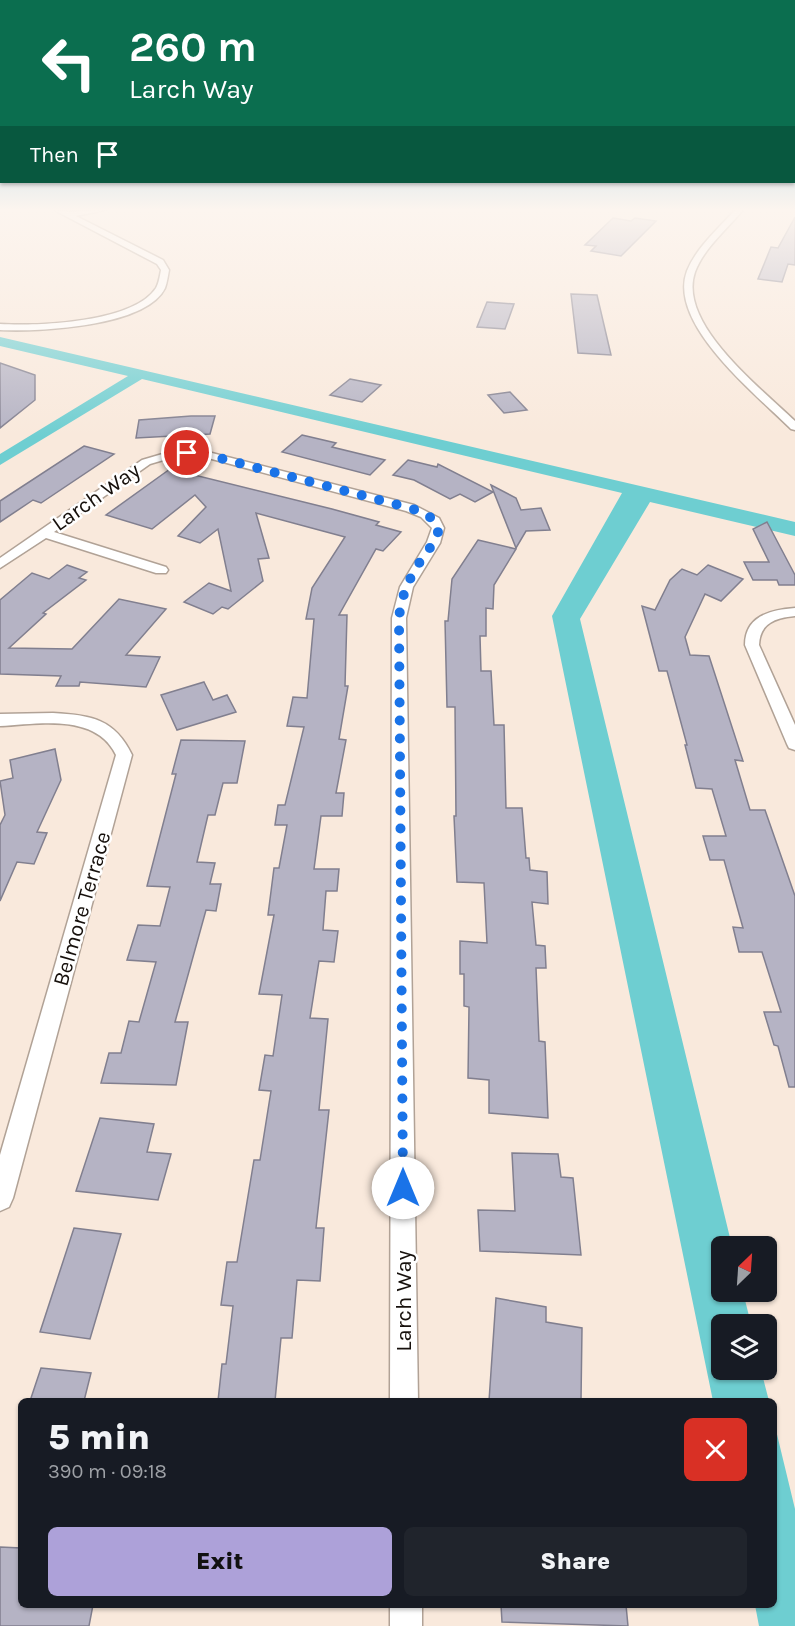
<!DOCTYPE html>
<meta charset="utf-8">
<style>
body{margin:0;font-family:Karla,sans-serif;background:#20242c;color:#f1f3f6;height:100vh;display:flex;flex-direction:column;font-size:22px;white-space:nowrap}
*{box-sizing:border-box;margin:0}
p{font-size:20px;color:#9ea1a6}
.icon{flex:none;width:33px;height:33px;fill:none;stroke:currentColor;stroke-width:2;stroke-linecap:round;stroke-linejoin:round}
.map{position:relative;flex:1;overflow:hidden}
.panel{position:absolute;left:18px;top:1398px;width:759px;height:210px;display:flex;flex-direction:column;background:#171b24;border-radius:9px;box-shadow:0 2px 4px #0004}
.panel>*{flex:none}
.top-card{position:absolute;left:0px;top:0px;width:795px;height:183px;box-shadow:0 2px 4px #0004;background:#0b6e4f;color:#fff;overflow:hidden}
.needle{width:39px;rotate:25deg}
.fabs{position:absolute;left:711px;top:1236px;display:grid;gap:12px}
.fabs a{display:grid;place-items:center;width:66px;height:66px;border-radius:9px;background:#171b24;box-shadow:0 2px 4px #0004;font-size:30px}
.pin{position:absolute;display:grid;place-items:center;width:51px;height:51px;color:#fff;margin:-26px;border:3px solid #fff;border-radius:50%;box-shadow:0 2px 6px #0007}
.me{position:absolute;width:66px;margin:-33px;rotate:0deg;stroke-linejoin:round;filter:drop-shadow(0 0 4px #0008)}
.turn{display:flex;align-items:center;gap:21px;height:126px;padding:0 30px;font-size:27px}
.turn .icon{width:78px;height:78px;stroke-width:2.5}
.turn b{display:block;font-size:42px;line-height:51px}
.then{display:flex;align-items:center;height:57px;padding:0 30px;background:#0003;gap:12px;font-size:22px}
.round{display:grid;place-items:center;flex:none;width:63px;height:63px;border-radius:9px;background:#20242c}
.overview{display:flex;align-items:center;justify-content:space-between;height:102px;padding:0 30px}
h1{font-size:36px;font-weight:800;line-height:45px}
.button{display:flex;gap:12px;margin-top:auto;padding:12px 30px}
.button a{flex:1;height:69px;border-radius:9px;background:#ada1d9;color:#111;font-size:24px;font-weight:800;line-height:69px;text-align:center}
.button a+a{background:#20242c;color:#f1f3f6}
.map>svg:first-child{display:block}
.water{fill:#6eced1}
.building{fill:#b5b3c4;stroke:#817f8f;stroke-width:1.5}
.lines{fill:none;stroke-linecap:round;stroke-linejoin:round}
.street-casing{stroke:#b1a296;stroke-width:3}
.street{fill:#fff;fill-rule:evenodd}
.route{stroke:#1a73e8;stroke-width:10;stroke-dasharray:0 18}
.labels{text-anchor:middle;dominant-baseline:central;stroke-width:5;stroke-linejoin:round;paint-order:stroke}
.street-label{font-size:22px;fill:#16100c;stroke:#fff}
</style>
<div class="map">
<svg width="795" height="1626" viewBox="0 0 795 1626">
<rect width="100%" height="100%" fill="#f9e9dc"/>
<g class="water">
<polygon points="0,337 795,522 795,536 650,502 580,619 732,1246 722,1246 722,1292 743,1292 751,1324 722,1324 722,1370 761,1370 769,1401 713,1401 552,616 622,493 142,379 0,465 0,454 128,376 0,346"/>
<polygon points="774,1422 795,1509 795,1626 759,1626 755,1605 774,1605"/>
</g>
<g class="building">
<polygon points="795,217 795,265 788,264 782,282 758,279 771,247 778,248"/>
<polygon points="613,218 631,221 635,218 656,221 621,256 591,251 596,246 585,245"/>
<polygon points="571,294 597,295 611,355 578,353"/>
<polygon points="487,302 514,304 505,329 477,327"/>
<polygon points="0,363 35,375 35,400 0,428"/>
<polygon points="350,379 381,385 362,402 330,395"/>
<polygon points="510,392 527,410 504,413 488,395"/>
<polygon points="191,416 215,416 210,434 136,438 139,420"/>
<polygon points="302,435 336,443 332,447 385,460 370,475 282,452"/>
<polygon points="84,446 114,454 41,503 33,500 0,522 0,501"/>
<polygon points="408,460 437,467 438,464 493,492 475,502 460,494 450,499 414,480 393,475"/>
<polygon points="170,469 332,509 379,522 376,525 401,532 383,551 376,549 339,615 347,615 345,686 348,686 339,739 346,740 336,793 344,793 342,816 321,816 314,869 339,869 337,891 326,891 323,930 338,931 334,962 319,961 310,1018 328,1019 319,1110 329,1110 316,1228 324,1228 320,1281 297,1280 292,1338 281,1338 275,1401 218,1401 222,1364 226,1364 233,1306 221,1305 227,1262 237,1262 254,1160 260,1160 271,1091 259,1090 265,1055 273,1056 282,995 259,994 274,915 268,915 274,868 279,868 287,825 275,825 278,805 285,805 304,727 287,726 293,697 307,698 314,619 306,619 312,588 345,537 256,513 269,558 258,559 263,581 228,609 222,607 213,614 184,602 209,583 231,591 218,529 200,543 178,536 206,507 195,495 152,529 106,515"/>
<polygon points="491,485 516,498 521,510 541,508 550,530 526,531 516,548"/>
<polygon points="767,522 795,575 795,585 779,585 777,580 753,580 744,562 769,562 753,529"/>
<polygon points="478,540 516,549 494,585 493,609 486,608 486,636 480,636 481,671 491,671 494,725 504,725 506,808 522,808 526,858 529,858 530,870 547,872 548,904 532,902 536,945 545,946 546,968 536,968 539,1041 545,1042 548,1118 489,1113 489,1080 468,1078 469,1007 464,1006 464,974 460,974 460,941 487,943 484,883 457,882 454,816 456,816 455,707 447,707 445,621 448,621 452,579"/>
<polygon points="67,565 87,572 79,578 86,580 43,613 46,614 9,648 72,649 119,599 166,609 126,655 160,657 146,687 80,682 79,686 56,686 61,676 0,674 0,600 32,573 49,579"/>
<polygon points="708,565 743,579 721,601 705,594 685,637 690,655 709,656 743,761 735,760 750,810 765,810 795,896 795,1087 789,1087 778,1046 774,1045 764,1012 781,1012 762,952 739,952 733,927 743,928 724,860 710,860 703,836 726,836 712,789 696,788 685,745 687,745 667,671 659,671 642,606 655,610 670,580 682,569 697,575"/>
<polygon points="204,682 213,700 227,695 236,712 177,730 161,695"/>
<polygon points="181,740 245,741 237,783 223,783 215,815 208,815 197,862 215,863 210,884 221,884 216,911 206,910 175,1022 188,1022 176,1085 101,1083 109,1053 121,1053 129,1021 139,1022 156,962 127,960 138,925 160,926 170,887 147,886 176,774 172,774"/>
<polygon points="55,749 61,780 37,832 47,833 34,864 17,862 0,901 0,825 5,815 0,781 13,778 10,760"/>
<polygon points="100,1118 154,1124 147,1152 171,1154 158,1200 76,1191"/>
<polygon points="512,1153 558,1154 561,1177 573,1178 581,1255 480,1251 478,1210 515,1211"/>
<polygon points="74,1228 121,1234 90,1339 40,1332"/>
<polygon points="496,1298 546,1307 546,1322 582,1328 581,1401 489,1401"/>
<polygon points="41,1368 91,1373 84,1401 30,1401"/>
<polygon points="0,1547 21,1548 21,1605 93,1605 89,1626 0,1626"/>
<polygon points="501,1605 626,1605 628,1626 502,1622"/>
</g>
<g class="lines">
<defs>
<g id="street">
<path d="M54 210 69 212 105 210 76 216 163 260 169 270C168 275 167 283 165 288 146 327 38 332 0 330V324C38 326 133 323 156 288 159 283 160 275 161 270L157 264Z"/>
<path d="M735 210H743C727 229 704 248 695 272 677 324 761 388 795 421V430L791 429C757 395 667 324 687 271 696 248 719 228 735 210Z"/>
<polygon points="176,450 208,452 414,505 439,518 444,528 440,543 413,587 406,618 418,1401 390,1401 392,618 400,587 427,542 432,528 421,517 406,511 208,458 177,456 150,464 54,532 166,567 168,570 166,573 156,573 46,538 0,568 0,558 142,460"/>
<path d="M795 608V616C775 618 760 623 759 645L795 725V750L789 748 787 744 745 645C745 616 770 610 795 608Z"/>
<path d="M53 713C91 715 115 719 132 755L13 1198 9 1207 0 1211V1155L116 755C96 713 39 724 0 726V714Z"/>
<rect x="390" y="1605" width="32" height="21"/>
</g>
</defs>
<use href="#street" class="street-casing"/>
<use href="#street" class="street"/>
</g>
<linearGradient id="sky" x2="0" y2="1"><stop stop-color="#77bedf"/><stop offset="0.48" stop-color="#fcf5ef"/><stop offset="1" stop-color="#fcf5ef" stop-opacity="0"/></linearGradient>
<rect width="795" height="437" fill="url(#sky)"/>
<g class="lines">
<path class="route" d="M187 453 208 455 410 508C461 525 430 542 415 570 406 585 401 600 399 618L403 1188"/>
</g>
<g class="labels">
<g class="street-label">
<text transform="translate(96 497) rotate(-35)">Larch Way</text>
<text transform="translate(82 909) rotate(-74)">Belmore Terrace</text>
<text transform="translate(404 1301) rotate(-90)">Larch Way</text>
</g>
</g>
</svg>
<div class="fabs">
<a><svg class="needle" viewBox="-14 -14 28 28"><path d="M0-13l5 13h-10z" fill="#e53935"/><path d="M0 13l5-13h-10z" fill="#9ea1a6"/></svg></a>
<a><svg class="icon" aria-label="layers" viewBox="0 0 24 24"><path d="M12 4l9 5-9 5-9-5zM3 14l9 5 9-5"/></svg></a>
</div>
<div class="pin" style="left:187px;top:453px;background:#d93025"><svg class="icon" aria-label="arrive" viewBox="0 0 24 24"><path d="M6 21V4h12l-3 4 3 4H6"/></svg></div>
<svg class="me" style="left:403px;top:1188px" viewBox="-20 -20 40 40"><circle r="19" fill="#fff"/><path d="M0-13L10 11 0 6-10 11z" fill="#1a73e8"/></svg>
<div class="top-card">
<div class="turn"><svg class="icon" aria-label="left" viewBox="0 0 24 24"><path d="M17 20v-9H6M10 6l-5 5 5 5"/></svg><div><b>260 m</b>Larch Way</div></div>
<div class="then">Then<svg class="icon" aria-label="arrive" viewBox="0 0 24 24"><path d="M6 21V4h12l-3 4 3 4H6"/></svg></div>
</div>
<section class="panel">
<div class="overview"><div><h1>5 min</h1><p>390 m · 09:18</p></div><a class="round" style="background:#d93025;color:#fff"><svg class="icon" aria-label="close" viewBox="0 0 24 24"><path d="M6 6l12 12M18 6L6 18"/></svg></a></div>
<div class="button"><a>Exit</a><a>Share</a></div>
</section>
</div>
